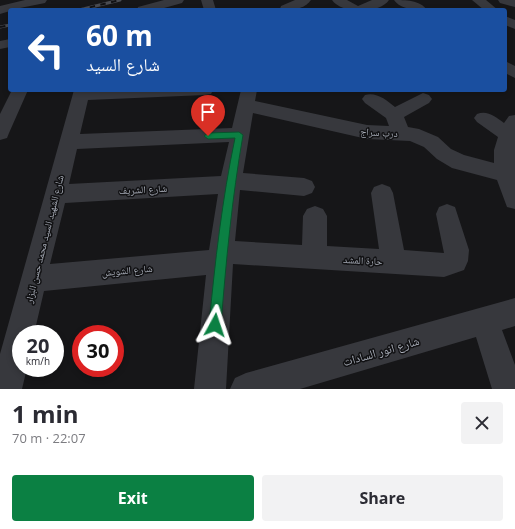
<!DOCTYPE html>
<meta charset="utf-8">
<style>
body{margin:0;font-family:"Open Sans","Noto Naskh Arabic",sans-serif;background:#f2f2f3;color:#2b2b33;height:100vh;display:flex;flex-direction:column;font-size:15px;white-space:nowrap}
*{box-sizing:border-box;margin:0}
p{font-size:13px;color:#7c7c81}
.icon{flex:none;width:22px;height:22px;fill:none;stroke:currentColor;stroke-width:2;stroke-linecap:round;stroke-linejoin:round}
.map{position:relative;height:389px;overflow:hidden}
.panel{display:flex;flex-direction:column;background:#fff;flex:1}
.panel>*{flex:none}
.hud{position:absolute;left:8px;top:8px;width:499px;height:84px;border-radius:4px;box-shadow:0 2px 6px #0003;background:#1a4fa0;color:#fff;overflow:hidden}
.speed{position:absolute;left:12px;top:325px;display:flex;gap:8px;font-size:20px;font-weight:700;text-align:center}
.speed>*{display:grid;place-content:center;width:52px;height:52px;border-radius:50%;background:#fff;box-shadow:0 2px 6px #0003;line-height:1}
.speed small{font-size:10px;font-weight:400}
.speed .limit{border:6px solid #d22;background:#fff;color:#111}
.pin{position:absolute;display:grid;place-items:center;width:34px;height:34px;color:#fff;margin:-41px -17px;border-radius:50% 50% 50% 0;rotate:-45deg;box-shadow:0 0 4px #0007}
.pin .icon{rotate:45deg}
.me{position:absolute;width:44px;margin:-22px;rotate:5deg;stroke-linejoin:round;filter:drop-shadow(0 0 3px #0008)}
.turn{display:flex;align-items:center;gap:14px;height:84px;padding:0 12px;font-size:18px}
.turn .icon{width:52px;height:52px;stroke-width:2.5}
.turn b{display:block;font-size:28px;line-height:34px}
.round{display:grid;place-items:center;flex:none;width:42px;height:42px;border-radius:4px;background:#f2f2f3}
.summary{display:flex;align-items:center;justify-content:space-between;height:68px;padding:0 12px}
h1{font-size:24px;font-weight:700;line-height:30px}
.primary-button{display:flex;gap:8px;margin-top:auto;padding:8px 12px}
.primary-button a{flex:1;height:46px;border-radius:4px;background:#0b8043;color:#fff;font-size:16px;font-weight:700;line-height:46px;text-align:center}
.primary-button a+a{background:#f2f2f3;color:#2b2b33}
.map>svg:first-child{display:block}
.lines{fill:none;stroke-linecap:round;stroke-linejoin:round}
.minor{fill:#37383d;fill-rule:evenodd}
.rail-casing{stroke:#4a4c52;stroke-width:3}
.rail{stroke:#111113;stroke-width:2;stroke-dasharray:5.5;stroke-linecap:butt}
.route{fill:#0b8043;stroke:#07532c}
.labels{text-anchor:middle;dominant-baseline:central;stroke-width:3;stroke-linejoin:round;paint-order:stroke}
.street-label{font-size:10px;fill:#a8adb8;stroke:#111113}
.near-street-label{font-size:12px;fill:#a8adb8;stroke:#111113}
</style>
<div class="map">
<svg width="515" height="389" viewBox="0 0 515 389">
<rect width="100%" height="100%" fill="#161618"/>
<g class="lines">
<g class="minor">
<polygon points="25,0 47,0 45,3 10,10 10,11 0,14 0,6"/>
<polygon points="164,0 184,0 182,3 157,10 137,10 138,7"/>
<polygon points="201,0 213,0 216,10 204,10"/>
<path d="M295 0H311C305 9 289 12 280 9L281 6Z"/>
<path d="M332 0H347L358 6 372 0H389C380 14 341 14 332 0Z"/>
<path d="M394 0C405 0 420 0 427 10 416 10 401 10 394 0Z"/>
<polygon points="472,0 486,0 498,10 484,10"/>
<polygon points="498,0 515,0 515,7 500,3"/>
<polygon points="505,16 515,20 515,29 505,25"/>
<polygon points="10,39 10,47 0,49 0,41"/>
<polygon points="505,61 515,66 515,78 505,73"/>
<polygon points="12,90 28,90 9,133 7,138 0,140 0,114"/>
<path d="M74 90H213L211 94 205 95 88 100 80 134 232 128 241 90H257L255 101 367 125 389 126 386 118 365 103 362 99 365 95C377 92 386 100 395 107L423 93 429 95 432 99 429 103 404 117 408 127 419 129 438 137 451 149 464 155 494 163V150L498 137 477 122 474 118 477 114C488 110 495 117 504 123L509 116 515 115V209L507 207 497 180 452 168 437 159 424 147 410 141 367 139 253 113 243 173 304 178 312 181 315 187 312 193 304 196 240 190 235 241 302 245 303 216 307 209 315 206 323 209 327 216V246L379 249 371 193 374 187 382 184 390 187 393 193 404 250 444 253 436 214 439 207 447 204 455 207 469 250 468 261 464 270 444 277 233 264 226 389H194L206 275 44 291 34 334H21V368H27L22 389H0V354ZM229 142 221 176 69 184 77 149ZM218 194 209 250 50 264 65 203Z"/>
<polygon points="515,298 515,326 502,330 515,365 515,389 492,389 476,337 300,389 230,389 235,378 246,373"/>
</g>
<defs>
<g id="rail">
<polyline points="79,10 120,0"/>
<polyline points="0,27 10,25"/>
</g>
</defs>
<use href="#rail" class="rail-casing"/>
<use href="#rail" class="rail"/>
</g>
<path class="route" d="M239 132 243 135C232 198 226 261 221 325L219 329 215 331 211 329 209 325C215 262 222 200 235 138L208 139 204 136 208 133Z"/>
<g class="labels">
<g class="street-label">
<text transform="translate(379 132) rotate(3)">درب سراج</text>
<text transform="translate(143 189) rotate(-3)">شارع الشريف</text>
<text transform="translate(44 239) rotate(-76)">شارع الشهيد السيد محمد حسن البزار</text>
<text transform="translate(363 260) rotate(3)">حارة المشد</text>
<text transform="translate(127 270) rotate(-5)">شارع الشويش</text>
</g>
<g class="near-street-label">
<text transform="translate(381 351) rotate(-16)">شارع انور السادات</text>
</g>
</g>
</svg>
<div class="speed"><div>20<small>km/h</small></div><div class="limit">30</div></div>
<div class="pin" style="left:208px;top:136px;background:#d93025"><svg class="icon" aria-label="arrive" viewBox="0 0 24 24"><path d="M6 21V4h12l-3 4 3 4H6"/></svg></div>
<svg class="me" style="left:215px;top:325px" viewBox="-20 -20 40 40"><path d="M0-17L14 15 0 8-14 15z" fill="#0b8043" stroke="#fff" stroke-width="4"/></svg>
<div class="hud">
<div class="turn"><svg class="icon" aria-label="left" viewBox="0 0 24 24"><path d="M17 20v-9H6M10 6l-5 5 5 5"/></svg><div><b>60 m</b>شارع السيد</div></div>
</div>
</div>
<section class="panel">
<div class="summary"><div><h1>1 min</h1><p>70 m · 22:07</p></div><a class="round"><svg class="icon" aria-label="close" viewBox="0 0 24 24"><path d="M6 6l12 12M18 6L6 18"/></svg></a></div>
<div class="primary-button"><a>Exit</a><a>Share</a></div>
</section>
